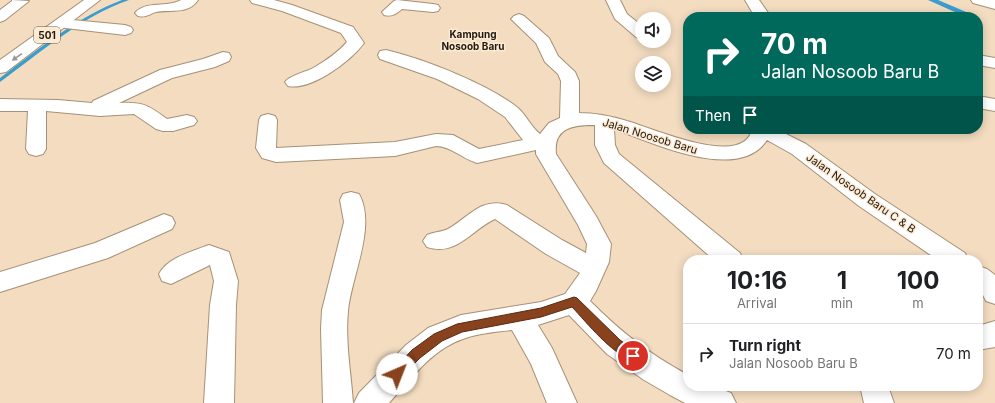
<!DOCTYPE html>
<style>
body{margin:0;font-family:Inter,sans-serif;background:#f6f6f6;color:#202124;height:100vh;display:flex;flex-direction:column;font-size:15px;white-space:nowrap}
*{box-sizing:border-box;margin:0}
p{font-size:13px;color:#757577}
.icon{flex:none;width:22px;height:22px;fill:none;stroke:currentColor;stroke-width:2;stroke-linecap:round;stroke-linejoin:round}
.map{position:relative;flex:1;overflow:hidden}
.side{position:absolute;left:683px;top:255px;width:300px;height:136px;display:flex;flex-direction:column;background:#fff;border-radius:16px;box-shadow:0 2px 10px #0003}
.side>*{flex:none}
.hud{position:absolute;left:683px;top:12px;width:300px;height:122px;border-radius:16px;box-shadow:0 2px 10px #0003;background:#00695c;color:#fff;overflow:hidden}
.buttons{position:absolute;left:635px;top:12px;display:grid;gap:8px}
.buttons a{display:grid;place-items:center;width:36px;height:36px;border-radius:50%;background:#fff;box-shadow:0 2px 10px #0003;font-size:20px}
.pin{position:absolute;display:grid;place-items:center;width:34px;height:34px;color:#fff;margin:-17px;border:2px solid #fff;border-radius:50%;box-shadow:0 1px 4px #0007}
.me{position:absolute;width:44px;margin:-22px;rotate:44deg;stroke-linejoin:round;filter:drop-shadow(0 0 3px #0008)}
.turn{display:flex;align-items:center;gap:14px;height:84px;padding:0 12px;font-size:18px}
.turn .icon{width:52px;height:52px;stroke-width:2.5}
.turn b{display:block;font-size:28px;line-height:34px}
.then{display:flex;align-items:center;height:38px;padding:0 12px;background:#0003;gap:8px;font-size:15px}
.eta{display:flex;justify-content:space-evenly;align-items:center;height:68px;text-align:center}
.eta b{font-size:24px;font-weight:700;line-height:28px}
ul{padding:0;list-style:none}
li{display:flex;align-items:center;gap:12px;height:60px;padding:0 12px;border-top:1px solid #e0e0e0}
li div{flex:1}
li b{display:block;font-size:15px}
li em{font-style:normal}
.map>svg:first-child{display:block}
.water{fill:#399ecd}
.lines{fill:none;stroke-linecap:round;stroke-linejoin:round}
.minor-casing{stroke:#a69176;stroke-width:2}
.major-casing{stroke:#a69176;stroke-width:2}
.minor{fill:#fff;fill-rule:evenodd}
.major{fill:#fff;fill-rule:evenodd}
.oneway{fill:#9b9893}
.route{fill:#88421d;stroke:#582b13}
.labels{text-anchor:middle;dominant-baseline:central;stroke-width:3;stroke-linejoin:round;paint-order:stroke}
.far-neighbourhood-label{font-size:10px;font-weight:bold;fill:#21190f;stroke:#fdead3}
.shield{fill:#fdead3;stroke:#63584a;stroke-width:1}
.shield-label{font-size:10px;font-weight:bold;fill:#21190f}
.street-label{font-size:11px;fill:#21190f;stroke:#fdead3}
</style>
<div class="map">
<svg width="995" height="403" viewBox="0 0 995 403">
<rect width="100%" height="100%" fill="#f3dcc0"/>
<g class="water">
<path d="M122 0H129C82 16 40 53 0 82V78C37 50 79 16 122 0Z"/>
<polygon points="928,0 938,0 978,17 966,17"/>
</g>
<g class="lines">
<defs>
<g id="minor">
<polygon points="12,0 29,1 5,20 0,22 0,10 12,1"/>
<path d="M181 0H198C188 15 171 9 156 12 149 14 146 18 138 16L135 13C146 0 168 8 181 0Z"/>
<path d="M250 0H274L292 5 353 27 364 43C351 61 311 91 288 86L285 82C290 75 307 72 315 67 327 60 338 52 347 42L341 33 282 11 252 3Z"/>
<path d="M397 0 433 4 438 5 440 8 438 11 433 12 402 9C396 14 392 17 384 15L382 12 394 1Z"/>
<polygon points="606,0 620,0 627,14 642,26 642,39 636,37 615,19"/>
<polygon points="745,0 759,0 771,17 755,17"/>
<polygon points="971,0 995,0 995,9 973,3"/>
<path d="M519 14 524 16 549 38 558 56 575 72 579 81V113C595 113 611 116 627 121 650 127 744 170 752 129H776L806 144 875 194 965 253 968 260H938L859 206 792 154 767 140C739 184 651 142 614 129L615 145 619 154 740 253 743 260H714L604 163 595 145V125C574 125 553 127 556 154L596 216 611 244 609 262 596 291 590 301C622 333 648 353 688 375V386C705 386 715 386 731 393L736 403H685L670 395 644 380 607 354 569 315 538 325 552 348 577 403H547L531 364 512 330C496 332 478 333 463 339 432 349 410 380 389 403H354L359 393 406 345 428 328 461 315 541 302 565 294 580 273 546 254 495 219C472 229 457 257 427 247L423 241 427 235C434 232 442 232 448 229 468 218 481 197 507 205L562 240 586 253 587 244 578 225 536 154V150L477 163C463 159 450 146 436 146L395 156 276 162 262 158 256 148 259 120 261 116 268 114 275 116 277 120 276 148 395 142 436 134 453 135 479 149 523 140 505 117 478 99 437 79 380 59 378 55 380 51 386 50C424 59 488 84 518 108 527 116 531 127 540 134L549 123 560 118 561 81 558 74 545 62 536 43 511 19 514 16Z"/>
<polygon points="62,19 125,25 131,27 133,30 131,33 125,35 57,27 54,24 57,21"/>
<path d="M223 52 229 53 231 57 229 61 215 67 172 78 119 103C143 102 148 105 167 119L187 115 194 117 197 121 194 125 173 131H163L156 129 134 114 100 116 46 111V149L43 154 36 156 29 154 26 149 28 111H0V99L58 100 92 103 93 101 160 70 203 59Z"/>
<polygon points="978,55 995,58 995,68 978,65"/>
<polygon points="978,96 995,99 995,111 978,108"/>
<path d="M351 192 359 194C377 226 351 277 348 311 345 341 351 373 353 403H323L321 329 322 310 344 222 340 200 343 194Z"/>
<polygon points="164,214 172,217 175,223 172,229 108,258 0,292 0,272 95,243"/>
<path d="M209 245 229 252 238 281 236 305 234 403H204L210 305 214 281 210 265 171 284 162 281 159 274C167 258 193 251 209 245Z"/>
<polygon points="978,266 987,269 995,275 995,304 986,301 983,295 978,290"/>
<polygon points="995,321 995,347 978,350 978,326"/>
<polygon points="860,386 888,386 894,403 864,403"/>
</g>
<polygon id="major" points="84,0 100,0 6,72 0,73 0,60"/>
</defs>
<use href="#minor" class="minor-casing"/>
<use href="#major" class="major-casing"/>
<use href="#minor" class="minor"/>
<use href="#major" class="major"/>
</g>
<defs><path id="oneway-solid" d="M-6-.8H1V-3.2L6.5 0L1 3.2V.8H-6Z"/></defs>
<use class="oneway" href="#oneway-solid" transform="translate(17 57) rotate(145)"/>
<path class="route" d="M574 297 577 298 620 340 637 352 639 356 637 360 633 361C611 353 588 324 572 307L541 317 462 332 442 341 420 358 401 377 397 379 393 377 391 374 393 370 412 350 434 334 457 324 541 308Z"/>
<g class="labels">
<g class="far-neighbourhood-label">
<text x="473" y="34">Kampung<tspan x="473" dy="12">Nosoob Baru</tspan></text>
</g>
<rect class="shield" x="34" y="27" width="26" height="16" rx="3"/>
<g class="shield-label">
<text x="47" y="35">501</text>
</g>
<g class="street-label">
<text transform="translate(650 136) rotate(17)">Jalan Noosob Baru</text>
<text transform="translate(861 193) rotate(35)">Jalan Nosoob Baru C &amp; B</text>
</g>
</g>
</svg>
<div class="buttons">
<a><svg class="icon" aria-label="sound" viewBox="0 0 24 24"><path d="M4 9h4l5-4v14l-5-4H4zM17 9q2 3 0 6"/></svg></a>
<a><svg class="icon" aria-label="layers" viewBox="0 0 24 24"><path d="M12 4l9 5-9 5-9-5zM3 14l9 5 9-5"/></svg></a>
</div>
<div class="pin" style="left:633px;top:356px;background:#d93025"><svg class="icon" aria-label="arrive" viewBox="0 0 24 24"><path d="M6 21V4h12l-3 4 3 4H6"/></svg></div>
<svg class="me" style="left:397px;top:374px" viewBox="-20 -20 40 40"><circle r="19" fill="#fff"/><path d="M0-13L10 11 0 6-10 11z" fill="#88421d"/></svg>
<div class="hud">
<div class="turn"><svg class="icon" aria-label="right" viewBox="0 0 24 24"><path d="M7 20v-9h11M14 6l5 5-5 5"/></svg><div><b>70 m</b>Jalan Nosoob Baru B</div></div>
<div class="then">Then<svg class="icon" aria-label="arrive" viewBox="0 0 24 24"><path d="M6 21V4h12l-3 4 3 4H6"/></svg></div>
</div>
<section class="side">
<div class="eta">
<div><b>10:16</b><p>Arrival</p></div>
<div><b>1</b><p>min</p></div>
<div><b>100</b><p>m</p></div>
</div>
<ul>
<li><svg class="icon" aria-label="right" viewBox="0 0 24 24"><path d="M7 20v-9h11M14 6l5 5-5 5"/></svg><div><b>Turn right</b><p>Jalan Nosoob Baru B</p></div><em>70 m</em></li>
</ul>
</section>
</div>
